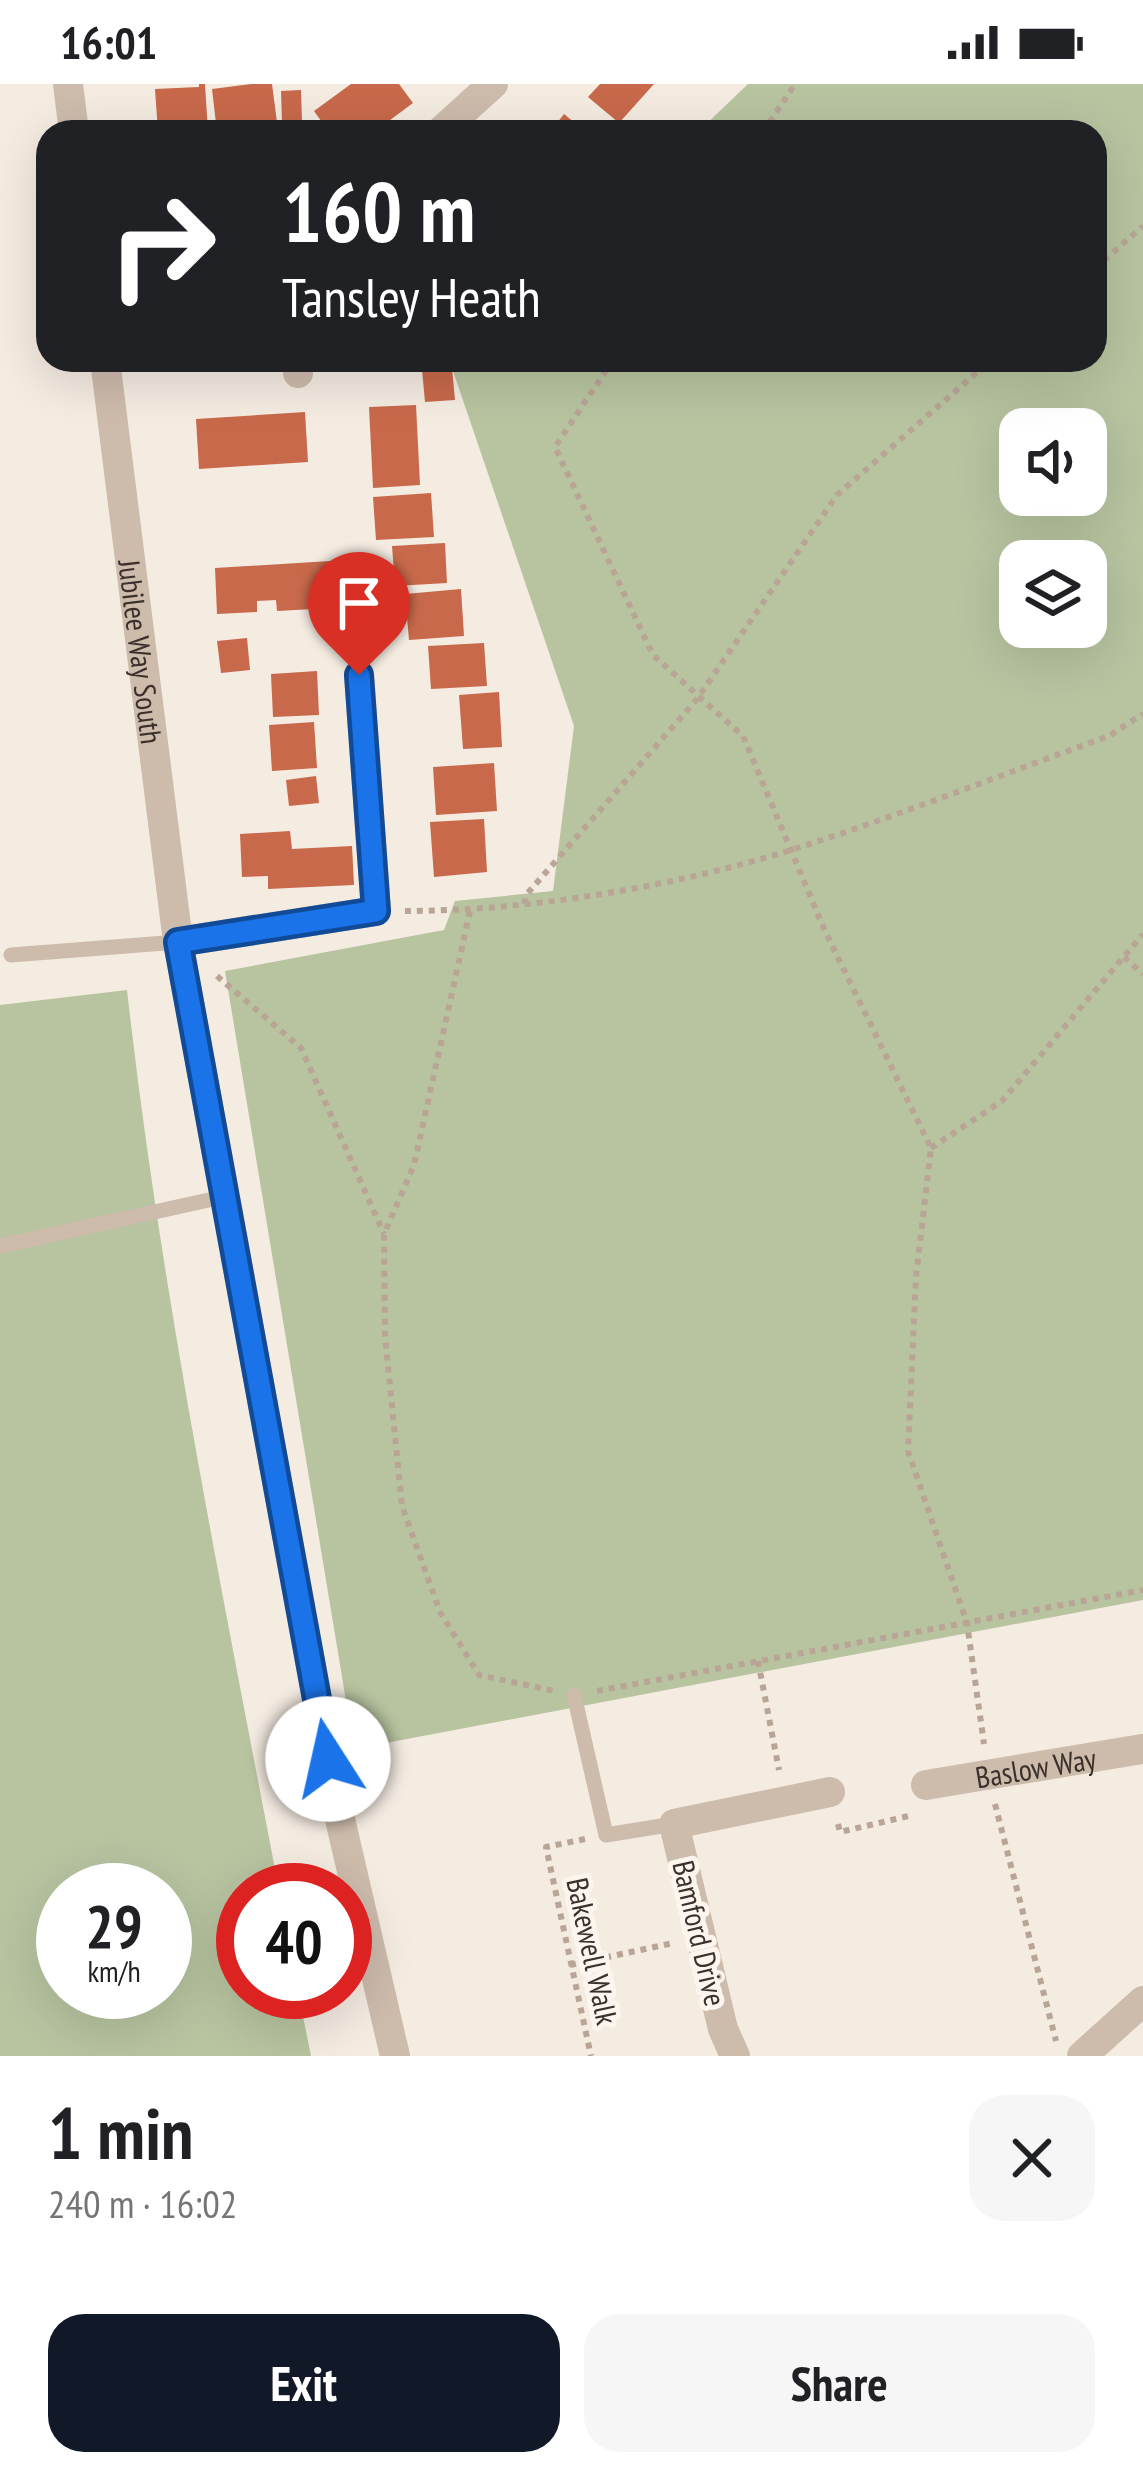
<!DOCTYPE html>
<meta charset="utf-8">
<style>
body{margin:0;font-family:"PT Sans Narrow",sans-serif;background:#f6f6f6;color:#202124;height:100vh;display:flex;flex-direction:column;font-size:45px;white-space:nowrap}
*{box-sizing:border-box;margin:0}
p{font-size:39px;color:#757577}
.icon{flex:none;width:66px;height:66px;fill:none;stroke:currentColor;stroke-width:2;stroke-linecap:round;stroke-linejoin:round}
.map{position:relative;height:1972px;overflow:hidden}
.panel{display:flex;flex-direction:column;background:#fff;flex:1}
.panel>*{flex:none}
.hud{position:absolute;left:36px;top:36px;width:1071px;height:252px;border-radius:36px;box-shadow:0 12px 48px #0002;background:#202124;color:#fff;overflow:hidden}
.controls{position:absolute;left:999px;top:324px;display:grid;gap:24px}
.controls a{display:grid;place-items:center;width:108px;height:108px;border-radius:24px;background:#fff;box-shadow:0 12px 48px #0002;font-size:60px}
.speed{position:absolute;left:36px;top:1779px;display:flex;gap:24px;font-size:60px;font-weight:700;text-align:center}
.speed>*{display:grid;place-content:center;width:156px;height:156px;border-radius:50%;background:#fff;box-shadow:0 12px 48px #0002;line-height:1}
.speed small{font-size:30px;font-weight:400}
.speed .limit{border:18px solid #d22;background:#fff;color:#111}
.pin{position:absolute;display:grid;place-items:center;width:102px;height:102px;color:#fff;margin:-123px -51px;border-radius:50% 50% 50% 0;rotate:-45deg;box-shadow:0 0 12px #0007}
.pin .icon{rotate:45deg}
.me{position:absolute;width:132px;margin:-66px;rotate:350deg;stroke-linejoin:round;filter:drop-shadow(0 0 9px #0008)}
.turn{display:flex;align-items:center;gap:42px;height:252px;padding:0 48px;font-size:54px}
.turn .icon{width:156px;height:156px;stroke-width:2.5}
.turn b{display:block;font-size:84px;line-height:102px}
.round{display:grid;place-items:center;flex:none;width:126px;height:126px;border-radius:36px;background:#f6f6f6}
.summary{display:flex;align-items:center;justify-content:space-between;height:204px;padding:0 48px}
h1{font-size:72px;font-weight:600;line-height:90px}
.button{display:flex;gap:24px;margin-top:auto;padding:24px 48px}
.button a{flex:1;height:138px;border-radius:36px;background:#111827;color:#fff;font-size:48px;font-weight:600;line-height:138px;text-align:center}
.button a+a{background:#f6f6f6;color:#202124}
.status{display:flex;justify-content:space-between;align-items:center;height:84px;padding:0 60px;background:#fff;direction:ltr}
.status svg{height:33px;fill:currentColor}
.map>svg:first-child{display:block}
.green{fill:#b8c4a0;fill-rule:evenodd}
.building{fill:#c8694b}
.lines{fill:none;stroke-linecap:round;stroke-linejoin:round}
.path{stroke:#b9a596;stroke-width:6;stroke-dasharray:6 6;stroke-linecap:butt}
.service{stroke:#cdbbac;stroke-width:15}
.minor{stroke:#cdbbac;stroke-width:30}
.tertiary{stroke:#cdbbac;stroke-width:30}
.route-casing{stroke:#114b97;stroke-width:30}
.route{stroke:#1a73e8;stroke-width:21}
.labels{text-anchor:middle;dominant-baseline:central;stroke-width:10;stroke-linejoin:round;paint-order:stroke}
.street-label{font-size:30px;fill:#3b302b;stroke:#fbf5ee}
</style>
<div class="status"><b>16:01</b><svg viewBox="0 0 49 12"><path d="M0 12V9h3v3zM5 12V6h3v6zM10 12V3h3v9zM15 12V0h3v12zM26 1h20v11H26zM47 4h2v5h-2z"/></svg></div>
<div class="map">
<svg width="1143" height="1972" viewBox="0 0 1143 1972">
<rect width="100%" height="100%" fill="#f4ebe1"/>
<g class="green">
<path d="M748 0H1143V1516L354 1665 225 887 444 846 455 817 553 807 574 642 452 284 461 276H1095V48H698ZM1020 345H1086V411H1020ZM1020 477H1086V543H1020Z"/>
<path d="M127 906C161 1209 222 1507 279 1806H243V1908H298L311 1972H0V921ZM63 1806H165V1908H63Z"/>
</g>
<g class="building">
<polygon points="199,0 205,0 208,48 158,48 155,5 199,3"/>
<polygon points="251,0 272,0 278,46 217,48 212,5"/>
<polygon points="351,0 399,0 413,19 374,48 329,48 314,27"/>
<polygon points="600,0 654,0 619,39 588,13"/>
<polygon points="301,6 302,37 282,38 281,7"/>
<polygon points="564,30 586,48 550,48"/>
<polygon points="452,284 455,316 425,318 422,286"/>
<polygon points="416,321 420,401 373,404 369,323"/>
<polygon points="305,328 308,378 199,385 196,335"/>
<polygon points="431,409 434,453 376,456 373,413"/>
<polygon points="445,459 447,499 395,502 392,462"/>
<polygon points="330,477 332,524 277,527 276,516 257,517 257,528 217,530 215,484"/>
<polygon points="461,505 464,552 409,556 405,510"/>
<polygon points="247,554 250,586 221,589 217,557"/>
<polygon points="484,559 487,602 431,605 428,562"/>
<polygon points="317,587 319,631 273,633 271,590"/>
<polygon points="499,608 502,663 463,665 459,611"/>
<polygon points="314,638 317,684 272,687 269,641"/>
<polygon points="494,679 497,727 436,731 433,683"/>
<polygon points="316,692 319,719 289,722 286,696"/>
<polygon points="484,735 487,788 434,793 430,738"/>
<polygon points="290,747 292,765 352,762 354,801 268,805 268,792 242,793 240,750"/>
</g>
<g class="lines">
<g class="path">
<polyline points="763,48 795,0"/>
<polyline points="1095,184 1143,142"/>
<polyline points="613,276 555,363 653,571 743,652 825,847 931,1064 916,1193 908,1367 967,1539 984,1660"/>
<polyline points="524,820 527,810 697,615 837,411 991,276"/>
<path d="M405 827C528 827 673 803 791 766 898 732 1003 690 1109 652L1143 630"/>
<polyline points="470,827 414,1081 384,1150 385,1252 402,1422 440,1528 479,1591 555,1607"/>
<polyline points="1124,873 1143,890"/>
<polyline points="217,892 301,964 384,1150"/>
<polyline points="931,1064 1002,1017 1143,850"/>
<polyline points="758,1577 779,1686"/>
<polyline points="597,1607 1143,1506"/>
<polyline points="995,1720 1056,1957"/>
<polyline points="838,1740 840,1748 913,1731"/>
<polyline points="585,1755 546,1763 591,1972"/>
<polyline points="570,1881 673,1859"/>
</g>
<g class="service">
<polyline points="11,871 178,858"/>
<polyline points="0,1162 227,1112"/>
<polyline points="574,1611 606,1751 674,1740"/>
</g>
<g class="minor">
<polyline points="440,48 493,0"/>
<polyline points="298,289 299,276"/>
<polyline points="178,858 376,827 359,591"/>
<path id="s1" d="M926 1701 1142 1665"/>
<polyline points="735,1972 723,1945 674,1740 830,1708"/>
<polyline points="1082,1972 1143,1917"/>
</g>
<g class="tertiary">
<polyline points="68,0 74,48"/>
<path id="s2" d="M105 276 178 858 336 1718 395 1972"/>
</g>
</g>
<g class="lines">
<defs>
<polyline id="route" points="328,1675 178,858 376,827 359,591"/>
</defs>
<use href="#route" class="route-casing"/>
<use href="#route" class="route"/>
</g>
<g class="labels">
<g class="street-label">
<text stroke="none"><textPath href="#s2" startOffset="294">Jubilee Way South</textPath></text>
<text stroke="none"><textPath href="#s1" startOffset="111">Baslow Way</textPath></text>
<text transform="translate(700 1849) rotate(77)">Bamford Drive</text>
<text transform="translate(593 1867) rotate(78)">Bakewell Walk</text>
</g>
</g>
</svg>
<div class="controls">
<a><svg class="icon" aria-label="sound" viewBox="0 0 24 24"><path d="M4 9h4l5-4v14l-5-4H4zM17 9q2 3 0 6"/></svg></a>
<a><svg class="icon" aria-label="layers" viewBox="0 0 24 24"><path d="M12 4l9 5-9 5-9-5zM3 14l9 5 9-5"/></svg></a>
</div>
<div class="speed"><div>29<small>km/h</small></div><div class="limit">40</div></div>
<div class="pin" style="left:359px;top:591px;background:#d93025"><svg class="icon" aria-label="arrive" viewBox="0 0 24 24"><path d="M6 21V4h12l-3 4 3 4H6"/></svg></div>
<svg class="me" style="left:328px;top:1675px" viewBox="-20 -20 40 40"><circle r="19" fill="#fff"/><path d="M0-13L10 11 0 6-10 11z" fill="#1a73e8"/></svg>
<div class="hud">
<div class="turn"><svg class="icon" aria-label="right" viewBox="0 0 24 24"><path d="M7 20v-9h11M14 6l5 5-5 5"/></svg><div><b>160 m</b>Tansley Heath</div></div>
</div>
</div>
<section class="panel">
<div class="summary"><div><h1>1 min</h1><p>240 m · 16:02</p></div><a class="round"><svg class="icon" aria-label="close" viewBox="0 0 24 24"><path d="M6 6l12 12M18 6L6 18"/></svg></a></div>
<div class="button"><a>Exit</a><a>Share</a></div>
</section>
